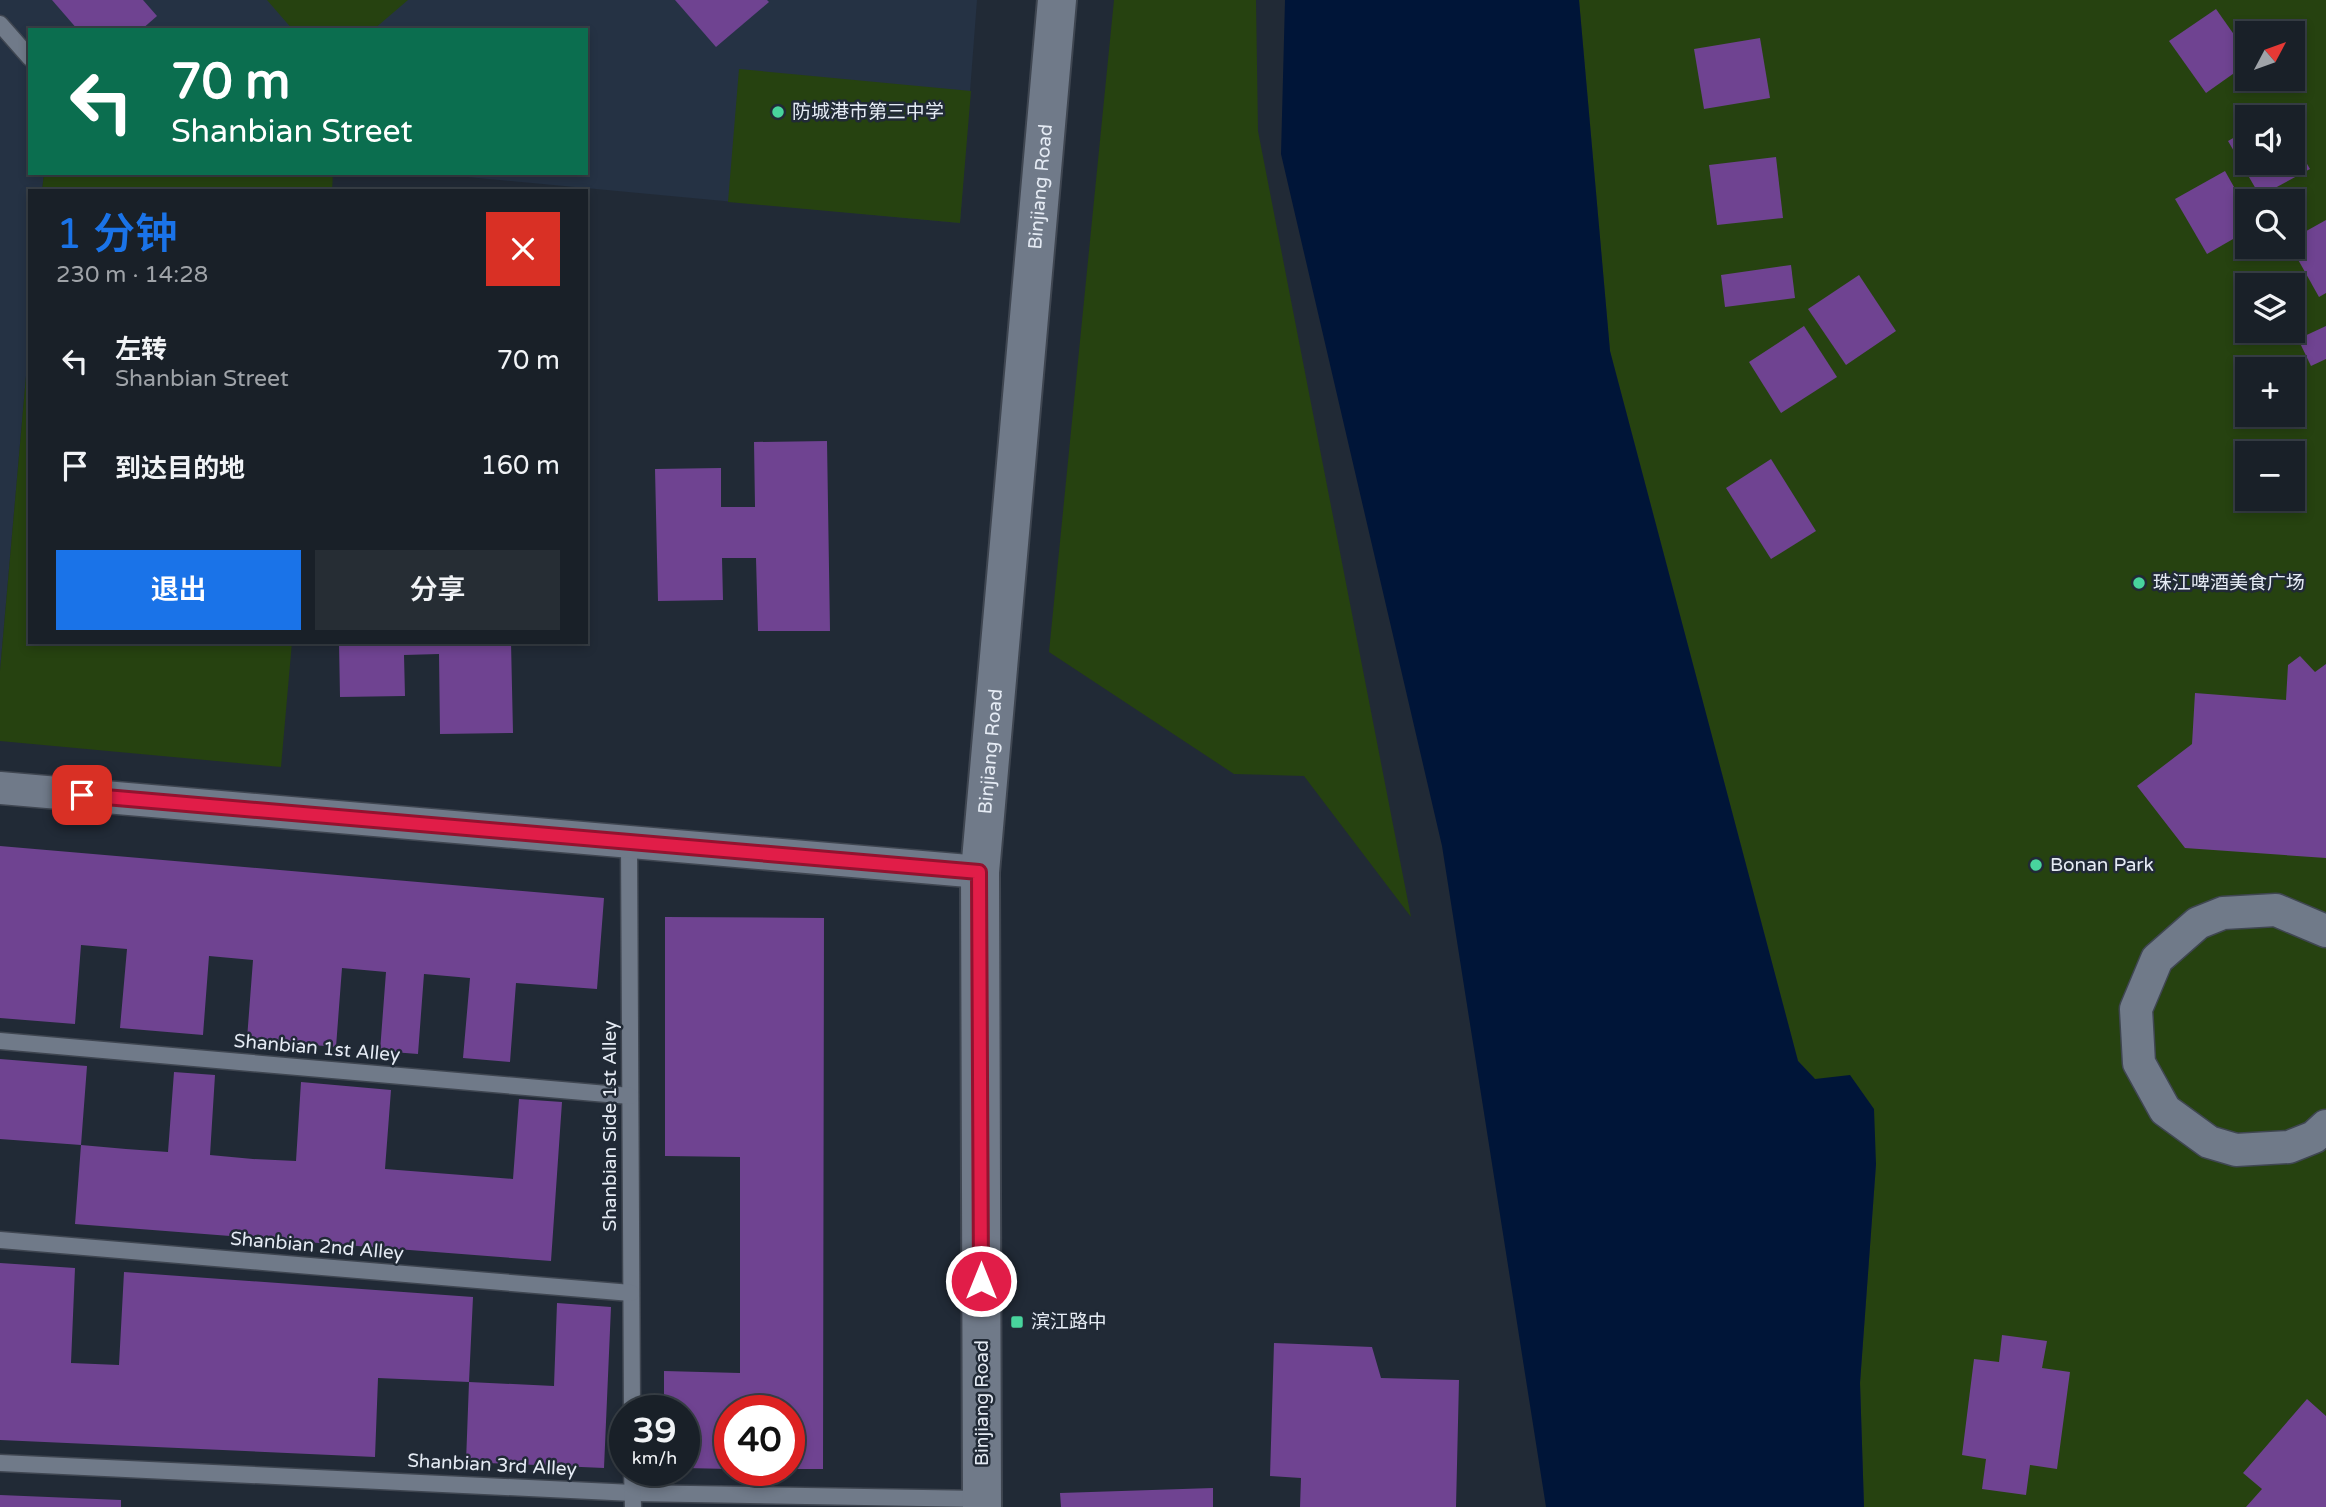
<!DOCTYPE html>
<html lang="zh">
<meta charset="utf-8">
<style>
body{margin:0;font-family:"Varela Round","Noto Sans SC",sans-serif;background:#262d34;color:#f1f3f6;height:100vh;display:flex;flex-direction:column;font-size:26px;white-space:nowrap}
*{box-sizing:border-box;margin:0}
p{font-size:23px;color:#9fa3a8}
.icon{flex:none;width:38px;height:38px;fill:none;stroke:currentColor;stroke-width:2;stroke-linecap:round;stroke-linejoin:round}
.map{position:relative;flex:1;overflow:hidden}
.side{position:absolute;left:28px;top:189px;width:560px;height:455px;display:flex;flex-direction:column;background:#192028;border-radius:0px;box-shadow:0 4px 10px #0003,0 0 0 2px #373e45}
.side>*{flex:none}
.banner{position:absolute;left:28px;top:28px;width:560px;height:147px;border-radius:0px;box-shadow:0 4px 10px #0003,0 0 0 2px #373e45;background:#0b6e4f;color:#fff;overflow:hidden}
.needle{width:46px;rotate:49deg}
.controls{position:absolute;left:2235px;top:21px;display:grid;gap:14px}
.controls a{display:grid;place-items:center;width:70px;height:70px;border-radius:0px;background:#192028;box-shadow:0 4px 10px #0003,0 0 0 2px #373e45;font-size:35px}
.speed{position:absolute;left:609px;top:1395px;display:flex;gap:14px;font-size:35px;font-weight:700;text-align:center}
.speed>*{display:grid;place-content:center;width:91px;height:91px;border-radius:50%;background:#192028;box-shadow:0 4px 10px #0003,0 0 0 2px #373e45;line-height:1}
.speed small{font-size:18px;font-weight:400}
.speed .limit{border:10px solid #d22;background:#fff;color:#111}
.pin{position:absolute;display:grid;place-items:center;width:60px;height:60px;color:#fff;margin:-30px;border-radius:14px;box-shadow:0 4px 10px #0006}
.me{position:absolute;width:77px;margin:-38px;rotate:0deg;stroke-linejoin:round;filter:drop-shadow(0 0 5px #0008)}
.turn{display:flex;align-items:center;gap:24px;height:147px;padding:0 28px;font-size:32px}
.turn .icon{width:91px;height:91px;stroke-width:2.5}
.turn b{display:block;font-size:49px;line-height:60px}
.round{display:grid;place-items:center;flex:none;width:74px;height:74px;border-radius:0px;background:#262d34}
.head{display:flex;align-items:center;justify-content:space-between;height:119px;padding:0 28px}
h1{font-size:42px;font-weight:600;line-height:52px;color:#1a73e8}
.action{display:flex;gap:14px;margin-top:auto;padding:14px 28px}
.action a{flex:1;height:80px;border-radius:0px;background:#1a73e8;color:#fff;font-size:28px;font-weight:600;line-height:80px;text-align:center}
.action a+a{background:#262d34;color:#f1f3f6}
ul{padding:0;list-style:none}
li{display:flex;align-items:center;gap:21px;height:105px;padding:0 28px}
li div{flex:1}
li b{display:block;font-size:26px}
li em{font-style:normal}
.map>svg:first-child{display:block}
.built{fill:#253244}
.green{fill:#264210;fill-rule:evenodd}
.water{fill:#001538}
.building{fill:#6f4391}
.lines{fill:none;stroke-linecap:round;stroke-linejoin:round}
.lane-casing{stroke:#3f4651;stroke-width:19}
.street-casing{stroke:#3f4651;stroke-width:35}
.secondary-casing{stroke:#3f4651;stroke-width:42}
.lane{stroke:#707a89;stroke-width:16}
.street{stroke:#707a89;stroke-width:32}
.secondary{stroke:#707a89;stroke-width:38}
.route-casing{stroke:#92132f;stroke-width:18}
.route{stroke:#e11d48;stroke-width:12}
.poi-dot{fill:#48d49d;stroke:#212a36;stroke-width:2.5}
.labels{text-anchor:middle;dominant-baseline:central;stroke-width:5;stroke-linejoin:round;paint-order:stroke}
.poi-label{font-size:19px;fill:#e5ebf4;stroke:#212a36;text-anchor:start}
.street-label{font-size:19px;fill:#e5ebf4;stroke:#212a36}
</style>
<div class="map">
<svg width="2326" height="1507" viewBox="0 0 2326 1507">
<rect width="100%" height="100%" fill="#212a36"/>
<polygon class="built" points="0,0 977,0 960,223 425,173 586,173 586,30 30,30 30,173 44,173 42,191 30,191 30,331 0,671"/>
<g class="green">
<polygon points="267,0 408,0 373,30 293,30"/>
<polygon points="1114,0 1256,0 1258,131 1411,917 1304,776 1234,774 1049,652"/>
<path d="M1579 0H2326V1507H1864L1860 1383 1876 1164 1815 1079 1798 1061 1610 351ZM2247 33H2292V79H2247ZM2247 117H2292V163H2247ZM2247 201H2292V247H2247ZM2247 285H2292V331H2247ZM2247 369H2292V415H2247ZM2247 453H2292V499H2247Z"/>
<polygon points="739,69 971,91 960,223 728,202"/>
<polygon points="44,173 333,173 332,191 42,191"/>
<polygon points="30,331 30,642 292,642 281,767 0,741 0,671"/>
</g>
<polygon class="water" points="1285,0 1579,0 1610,351 1798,1061 1815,1079 1850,1075 1874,1109 1876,1164 1860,1383 1864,1507 1546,1507 1442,846 1281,154"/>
<g class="building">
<polygon points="52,0 143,0 157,16 141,30 78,30"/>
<polygon points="675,0 767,0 769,2 716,47"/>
<polygon points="2216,9 2247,53 2247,64 2206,93 2169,41"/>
<polygon points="1760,38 1770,98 1704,109 1694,49"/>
<polygon points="2247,130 2247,163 2292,163 2292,138 2310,169 2260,196 2228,141"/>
<polygon points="1776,157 1783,218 1717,225 1709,165"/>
<polygon points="2225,171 2247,210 2247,231 2207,254 2175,199"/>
<polygon points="2326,220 2326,293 2319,297 2291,247 2292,239"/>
<polygon points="1791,265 1795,298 1725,307 1721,275"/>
<polygon points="1859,275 1896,331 1846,365 1808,309"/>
<polygon points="1804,326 1837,377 1781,413 1749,362"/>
<polygon points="2326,326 2326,359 2311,366 2298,339"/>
<polygon points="827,441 830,631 758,631 756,558 722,558 723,600 658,601 655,469 721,468 721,507 755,507 754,442"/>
<polygon points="1771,459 1816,531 1771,559 1726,488"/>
<polygon points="339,642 511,642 513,733 440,734 439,654 404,655 405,696 340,697"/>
<polygon points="2300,656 2315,672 2326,664 2326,858 2185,848 2137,786 2192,744 2195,693 2286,700 2288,665"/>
<polygon points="0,846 604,898 597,989 516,983 510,1062 463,1058 470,978 424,974 418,1054 380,1051 386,972 342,968 336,1047 247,1039 253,960 209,956 203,1035 120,1028 127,949 81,945 75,1024 0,1018"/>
<polygon points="665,917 824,918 823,1469 789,1469 789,1410 730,1410 730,1469 684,1468 684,1410 664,1410 664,1371 740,1373 740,1157 665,1156"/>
<polygon points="0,1059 87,1066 81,1145 126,1149 168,1152 174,1072 215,1075 210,1155 253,1159 296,1161 301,1082 391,1090 385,1169 513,1179 519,1099 562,1102 551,1261 75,1224 81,1145 0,1139"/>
<polygon points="0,1263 75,1268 71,1363 119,1365 124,1272 473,1297 469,1382 554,1386 557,1303 611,1307 604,1468 466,1462 469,1382 378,1378 375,1457 0,1440"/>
<polygon points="2002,1335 2047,1341 2042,1368 2070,1372 2057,1469 2030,1465 2026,1495 1982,1489 1986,1459 1962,1455 1974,1359 1999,1362"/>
<polygon points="1274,1343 1372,1347 1381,1378 1459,1380 1456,1507 1300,1507 1301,1478 1270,1476"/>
<polygon points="2307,1399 2326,1416 2326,1507 2246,1507 2262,1489 2243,1473"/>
<polygon points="1213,1488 1213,1507 1061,1507 1060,1493"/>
<polygon points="0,1495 121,1500 121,1507 0,1507"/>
</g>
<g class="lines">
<defs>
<g id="lane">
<polyline points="0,24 30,58"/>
<polyline points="629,842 632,1410"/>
<polyline points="0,1041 630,1096"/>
<polyline points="0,1240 631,1293"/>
<polyline points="0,1463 633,1493 982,1499"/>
<polyline points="632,1470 633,1507"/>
</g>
<g id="street">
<polyline points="0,788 980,872"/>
<polyline points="2326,931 2276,910 2223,913 2198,923 2157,959 2136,1009 2139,1063 2165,1110 2209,1142 2236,1150 2289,1147 2314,1137 2326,1126"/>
</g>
<g id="secondary">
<path id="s1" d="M982 1507 980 872 1057 0"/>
</g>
</defs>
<use href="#lane" class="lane-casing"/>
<use href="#street" class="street-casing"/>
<use href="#secondary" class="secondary-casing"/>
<use href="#lane" class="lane"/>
<use href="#street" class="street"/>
<use href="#secondary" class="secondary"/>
</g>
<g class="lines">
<defs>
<polyline id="route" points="82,795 979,872 981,1281"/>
</defs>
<use href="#route" class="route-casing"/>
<use href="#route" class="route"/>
</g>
<g class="poi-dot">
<circle cx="778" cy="112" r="7"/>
<circle cx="2139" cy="583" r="7"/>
<circle cx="2036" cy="865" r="7"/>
<rect x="1010" y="1315" width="14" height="14" rx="3.5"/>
</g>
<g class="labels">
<g class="poi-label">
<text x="792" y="112">防城港市第三中学</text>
<text x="2153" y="583">珠江啤酒美食广场</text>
<text x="2050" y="865">Bonan Park</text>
<text x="1031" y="1322">滨江路中</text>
</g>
<g class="street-label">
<text stroke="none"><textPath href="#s1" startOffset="1323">Binjiang Road</textPath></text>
<text stroke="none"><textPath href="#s1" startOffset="756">Binjiang Road</textPath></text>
<text transform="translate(317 1048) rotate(5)">Shanbian 1st Alley</text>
<text transform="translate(610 1126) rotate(-90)">Shanbian Side 1st Alley</text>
<text transform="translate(317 1246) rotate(5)">Shanbian 2nd Alley</text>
<text transform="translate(982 1403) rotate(-90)">Binjiang Road</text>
<text transform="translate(492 1465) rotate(3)">Shanbian 3rd Alley</text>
</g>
</g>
</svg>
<div class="controls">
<a><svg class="needle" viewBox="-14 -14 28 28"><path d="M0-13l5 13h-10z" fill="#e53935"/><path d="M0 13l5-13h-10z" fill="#9fa3a8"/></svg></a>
<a><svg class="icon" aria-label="sound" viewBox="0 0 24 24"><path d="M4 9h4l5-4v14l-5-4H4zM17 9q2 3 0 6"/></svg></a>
<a><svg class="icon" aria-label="search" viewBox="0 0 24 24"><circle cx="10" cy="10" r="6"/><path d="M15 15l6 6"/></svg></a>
<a><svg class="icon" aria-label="layers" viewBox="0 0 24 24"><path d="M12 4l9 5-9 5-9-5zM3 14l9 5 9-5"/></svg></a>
<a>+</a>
<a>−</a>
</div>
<div class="speed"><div>39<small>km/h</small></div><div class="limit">40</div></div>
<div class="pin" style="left:82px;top:795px;background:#d93025"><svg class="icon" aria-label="arrive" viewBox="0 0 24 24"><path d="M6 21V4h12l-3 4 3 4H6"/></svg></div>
<svg class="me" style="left:981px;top:1281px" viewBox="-20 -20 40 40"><circle r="17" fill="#e11d48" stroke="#fff" stroke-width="3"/><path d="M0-11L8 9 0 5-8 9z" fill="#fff"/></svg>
<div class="banner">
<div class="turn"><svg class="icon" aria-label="left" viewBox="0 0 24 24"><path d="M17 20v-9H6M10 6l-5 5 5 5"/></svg><div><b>70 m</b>Shanbian Street</div></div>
</div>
<section class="side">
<div class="head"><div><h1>1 分钟</h1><p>230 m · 14:28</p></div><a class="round" style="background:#d93025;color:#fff"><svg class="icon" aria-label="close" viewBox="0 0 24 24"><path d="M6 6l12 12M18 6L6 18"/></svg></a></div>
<ul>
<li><svg class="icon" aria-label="left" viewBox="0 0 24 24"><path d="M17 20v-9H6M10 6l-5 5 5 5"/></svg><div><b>左转</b><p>Shanbian Street</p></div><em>70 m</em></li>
<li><svg class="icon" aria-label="arrive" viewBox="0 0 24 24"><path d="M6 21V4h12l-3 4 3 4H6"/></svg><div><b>到达目的地</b></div><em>160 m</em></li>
</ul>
<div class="action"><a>退出</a><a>分享</a></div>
</section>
</div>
